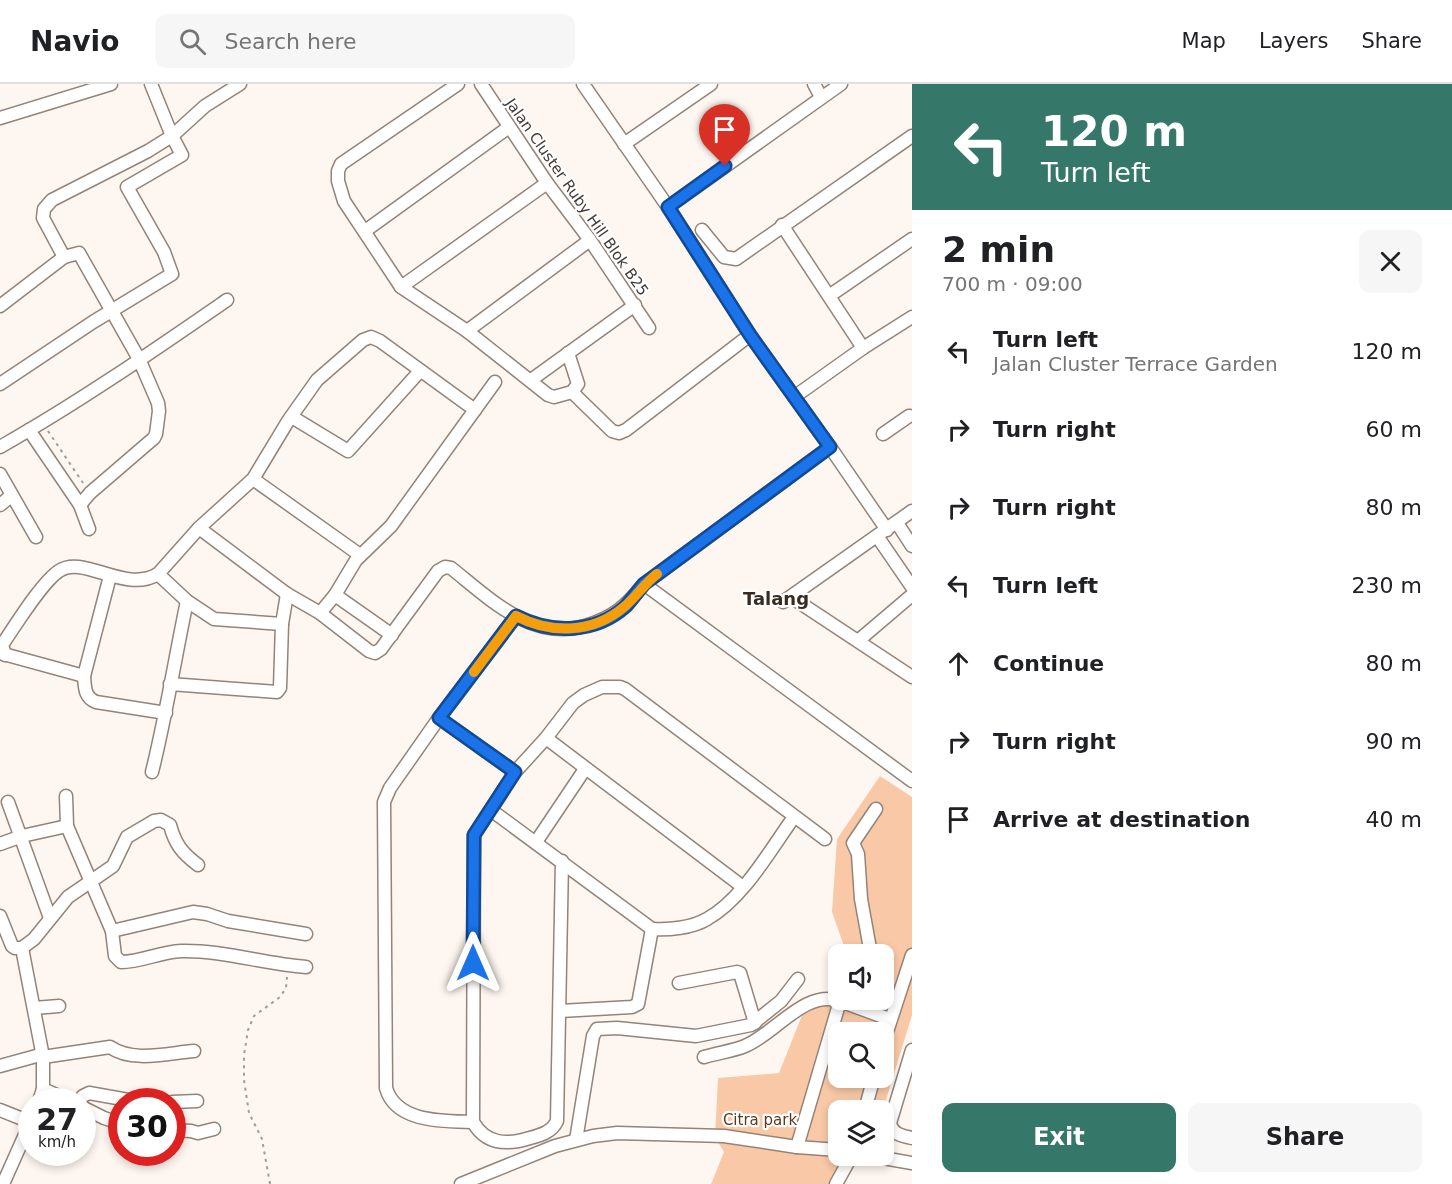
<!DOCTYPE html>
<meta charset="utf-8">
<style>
body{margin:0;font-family:"DejaVu Sans",sans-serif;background:#f6f6f6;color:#202124;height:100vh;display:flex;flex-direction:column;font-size:22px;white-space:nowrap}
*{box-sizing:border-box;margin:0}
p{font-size:20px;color:#757577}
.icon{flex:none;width:33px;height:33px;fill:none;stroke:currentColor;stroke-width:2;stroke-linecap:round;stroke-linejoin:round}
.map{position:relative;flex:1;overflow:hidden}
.panel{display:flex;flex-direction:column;background:#fff;width:540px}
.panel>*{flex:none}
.guide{background:#35786a;color:#fff;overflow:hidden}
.controls{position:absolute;left:828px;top:860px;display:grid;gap:12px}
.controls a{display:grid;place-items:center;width:66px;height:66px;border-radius:12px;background:#fff;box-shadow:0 3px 9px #0003;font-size:30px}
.speed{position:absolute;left:18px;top:1004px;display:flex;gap:12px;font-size:30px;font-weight:700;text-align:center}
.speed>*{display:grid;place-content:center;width:78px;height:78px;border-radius:50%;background:#fff;box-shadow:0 3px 9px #0003;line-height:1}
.speed small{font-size:15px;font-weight:400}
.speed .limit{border:9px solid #d22;background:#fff;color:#111}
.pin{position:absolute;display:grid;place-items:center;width:51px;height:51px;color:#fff;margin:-62px -26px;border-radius:50% 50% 50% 0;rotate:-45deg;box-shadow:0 0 6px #0007}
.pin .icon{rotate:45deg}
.me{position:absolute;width:66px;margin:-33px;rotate:0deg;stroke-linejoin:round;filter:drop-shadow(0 0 4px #0008)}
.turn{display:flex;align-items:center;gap:21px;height:126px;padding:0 30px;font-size:27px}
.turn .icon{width:78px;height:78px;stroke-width:2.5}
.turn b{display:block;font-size:42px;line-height:51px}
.round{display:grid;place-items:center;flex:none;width:63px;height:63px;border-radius:12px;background:#f6f6f6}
.headline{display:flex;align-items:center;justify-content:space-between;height:102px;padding:0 30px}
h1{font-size:36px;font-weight:700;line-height:45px}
.action{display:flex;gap:12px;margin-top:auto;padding:12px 30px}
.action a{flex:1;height:69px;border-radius:12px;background:#35786a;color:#fff;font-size:24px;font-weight:700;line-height:69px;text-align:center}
.action a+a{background:#f6f6f6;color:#202124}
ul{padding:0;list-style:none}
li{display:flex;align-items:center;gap:18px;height:78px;padding:0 30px}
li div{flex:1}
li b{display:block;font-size:22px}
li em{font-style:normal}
header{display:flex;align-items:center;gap:36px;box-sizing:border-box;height:84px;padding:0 30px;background:#fff;border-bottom:2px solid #e0e0e0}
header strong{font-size:28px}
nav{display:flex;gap:33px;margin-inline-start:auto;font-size:21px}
.search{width:420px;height:54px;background:#f6f6f6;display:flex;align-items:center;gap:15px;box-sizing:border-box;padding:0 21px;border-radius:12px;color:#757577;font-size:22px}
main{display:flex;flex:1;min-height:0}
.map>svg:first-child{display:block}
.green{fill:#f9c9a7;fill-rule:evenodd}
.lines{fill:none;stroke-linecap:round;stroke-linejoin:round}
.minor-casing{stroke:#948377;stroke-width:15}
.path{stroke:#a39c96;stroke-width:2;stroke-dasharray:3 4.5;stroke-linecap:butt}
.minor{stroke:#fff;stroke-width:12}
.route-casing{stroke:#114b97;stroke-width:15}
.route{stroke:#1a73e8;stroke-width:10}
.slow{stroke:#f59e0b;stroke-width:10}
.labels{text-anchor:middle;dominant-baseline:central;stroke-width:4.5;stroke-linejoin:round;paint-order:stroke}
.street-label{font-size:15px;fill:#423a35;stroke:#fff}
.park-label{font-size:15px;fill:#5b391e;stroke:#fff}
.quarter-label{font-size:18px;font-weight:bold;fill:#392b21;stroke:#fff}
</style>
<header>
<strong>Navio</strong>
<div class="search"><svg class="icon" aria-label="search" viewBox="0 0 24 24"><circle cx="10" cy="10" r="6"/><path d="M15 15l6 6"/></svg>Search here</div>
<nav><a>Map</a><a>Layers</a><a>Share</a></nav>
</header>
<main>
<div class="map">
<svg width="912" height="1100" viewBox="0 0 912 1100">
<rect width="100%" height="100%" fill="#fef7f1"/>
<path class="green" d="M880 692 912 713V931L883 1026H838V1071H854L837 1100H711L724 1068 715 1053 718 994 779 989 809 914 884 915V870H842L844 862 832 828 837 755ZM838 948H884V993H838Z"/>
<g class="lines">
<defs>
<g id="minor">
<polyline points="458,0 341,80 338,87 338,97 344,117 401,203 467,247 548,311 554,313 572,308 578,300 568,269"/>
<polyline points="481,0 547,99 590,156 649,244"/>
<polyline points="583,0 668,123 750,251 830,363"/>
<polyline points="814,0 821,13"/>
<polyline points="0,34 111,0"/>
<polyline points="624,60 711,0"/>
<polyline points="668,123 841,0"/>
<polyline points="782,141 863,264 912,233"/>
<polyline points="702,146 724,173 736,175 912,52"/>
<polyline points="365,147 509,43"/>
<polyline points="64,173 43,134 44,125 52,116 148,67 172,52 205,22 240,0"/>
<polyline points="401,203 547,99"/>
<polyline points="829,212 912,155"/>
<polyline points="0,222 64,173 79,169 139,275 158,319 159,327 156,350 154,354 90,409 80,421"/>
<polyline points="467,247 590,156"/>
<polyline points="531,296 635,221"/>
<polyline points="0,300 93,238 172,190 164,168 127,103 182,71 172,52 151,0"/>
<polyline points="572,308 612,347 619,349 626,346 750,251"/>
<polyline points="794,313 863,264"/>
<polyline points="292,333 348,367 420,287"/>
<polyline points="29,346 80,421 89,445"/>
<polyline points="883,350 909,332"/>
<path d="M0 363C78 319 153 267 227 216"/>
<polyline points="0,390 36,453"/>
<polyline points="253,395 360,471"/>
<polyline points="0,421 11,412"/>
<polyline points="897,439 912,462"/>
<path d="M199 444 287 510 320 529 369 567 375 569 381 565 438 487 445 483 451 484C490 515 531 557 585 542 614 533 625 523 644 500L830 363 887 446"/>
<polyline points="877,452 912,503"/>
<path d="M110 492 84 592C85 603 84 613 96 618L166 629"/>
<polyline points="644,500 912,697"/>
<polyline points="791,513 912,593"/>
<polyline points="783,518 912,427"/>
<polyline points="320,529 335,511"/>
<polyline points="282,540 214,535 187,517 158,490 199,444 253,395 288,337 317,296 363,256 371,253 380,257 475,326"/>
<polyline points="392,551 335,511 356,476 391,442 495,298"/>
<polyline points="859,556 912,511"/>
<polyline points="0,569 84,592"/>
<path d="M5 571 2 561C15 542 42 498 59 487 83 470 125 510 158 490"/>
<polyline points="170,600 277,608 280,604 282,540 287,510"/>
<polyline points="439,634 515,688"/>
<polyline points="546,654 743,803"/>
<path d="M152 688C166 632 175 574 187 517"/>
<polyline points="66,712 67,742 112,847"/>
<polyline points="8,718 50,834"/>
<polyline points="491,726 652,845"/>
<polyline points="536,758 585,685"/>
<polyline points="0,760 22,752 67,742"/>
<path d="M562 777 557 1037C552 1048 541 1051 530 1054 508 1061 486 1061 473 1038L474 751 515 688 546 654 573 619 584 611 602 603H620L625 605 825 755"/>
<path d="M0 832 12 862 15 864H22L34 855 68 813 113 782 127 753 154 737 161 736 170 741C175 760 182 769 198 781"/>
<path d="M652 845C669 846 692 844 707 835 743 815 770 766 794 733"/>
<path d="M306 850 228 837 207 830 193 828 112 847 115 872 121 878C141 878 160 868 181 867 223 866 264 880 306 883"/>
<polyline points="22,864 43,973 43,1005 39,1017"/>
<polyline points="871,870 861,815 858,770 853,759 876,725"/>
<polyline points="679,899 737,888 740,889 755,939"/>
<polyline points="34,924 59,922"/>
<polyline points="560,927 632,923 638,920 652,845"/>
<polyline points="884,957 912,871"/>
<path d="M912 966 890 1039C892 1050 902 1052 912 1054"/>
<path d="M704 973C717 969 733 967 745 962 776 949 805 905 840 917"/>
<path d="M0 982 40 971 43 973 110 963C133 979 168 969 194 967"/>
<polyline points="43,1005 70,1017"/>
<polyline points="79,1017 83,1012 89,1009 134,1017"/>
<polyline points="172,1018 197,1017"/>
<polyline points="82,1023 104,1034 122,1040"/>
<polyline points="0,1026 30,1038"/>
<polyline points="865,1026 874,993"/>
<path d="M473 1038C444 1037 396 1039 386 1004L384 718 390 704 439 634 516 532"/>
<polyline points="172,1046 191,1047 198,1049 214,1045"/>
<polyline points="576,1056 593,952 597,945 617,944 696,952 751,941 781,917 798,895"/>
<polyline points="797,1063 840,917 889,935"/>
<polyline points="866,1071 912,1079"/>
<polyline points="3,1100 32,1035"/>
<polyline points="461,1100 555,1062 593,1052 617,1049 724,1052 797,1063 838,1066"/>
<polyline points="836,1100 852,1071"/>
</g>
</defs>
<use href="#minor" class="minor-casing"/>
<g class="path">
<polyline points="48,347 83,399"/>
<polyline points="270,1100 262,1055 249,1029 244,996 244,971 248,946 254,932 280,913 286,904 287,893"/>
</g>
<use href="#minor" class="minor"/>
</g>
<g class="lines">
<defs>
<path id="route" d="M473 879 474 751 515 688 439 634 516 532C551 550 595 550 626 522 632 515 638 507 644 500L830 363 750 251 668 123 725 82"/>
</defs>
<use href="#route" class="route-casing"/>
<use href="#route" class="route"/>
<path class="slow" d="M474 588 516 532C551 550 592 550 624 523 636 513 644 500 657 490"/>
</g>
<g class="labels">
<g class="street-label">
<text transform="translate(577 113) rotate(55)">Jalan Cluster Ruby Hill Blok B25</text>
</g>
<g class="park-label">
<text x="760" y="1036">Citra park</text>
</g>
<g class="quarter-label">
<text x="776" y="514">Talang</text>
</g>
</g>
</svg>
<div class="controls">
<a><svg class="icon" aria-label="sound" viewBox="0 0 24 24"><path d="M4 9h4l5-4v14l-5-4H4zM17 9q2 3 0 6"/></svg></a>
<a><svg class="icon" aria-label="search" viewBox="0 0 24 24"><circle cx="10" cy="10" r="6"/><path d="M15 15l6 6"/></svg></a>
<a><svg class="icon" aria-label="layers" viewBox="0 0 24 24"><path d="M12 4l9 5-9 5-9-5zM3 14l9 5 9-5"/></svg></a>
</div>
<div class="speed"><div>27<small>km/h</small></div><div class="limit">30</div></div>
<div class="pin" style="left:725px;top:82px;background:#d93025"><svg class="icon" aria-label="arrive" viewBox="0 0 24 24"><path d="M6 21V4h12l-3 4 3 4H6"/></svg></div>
<svg class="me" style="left:473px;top:879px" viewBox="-20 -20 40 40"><path d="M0-17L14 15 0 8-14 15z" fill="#1a73e8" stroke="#fff" stroke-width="4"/></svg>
</div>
<section class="panel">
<div class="guide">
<div class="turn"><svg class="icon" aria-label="left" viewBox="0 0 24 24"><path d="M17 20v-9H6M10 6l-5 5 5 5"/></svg><div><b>120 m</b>Turn left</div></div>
</div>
<div class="headline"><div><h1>2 min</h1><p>700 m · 09:00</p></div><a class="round"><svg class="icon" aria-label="close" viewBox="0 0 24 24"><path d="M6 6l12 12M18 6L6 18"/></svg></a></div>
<ul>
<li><svg class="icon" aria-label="left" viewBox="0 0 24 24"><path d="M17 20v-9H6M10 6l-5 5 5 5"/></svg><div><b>Turn left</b><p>Jalan Cluster Terrace Garden</p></div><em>120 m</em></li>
<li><svg class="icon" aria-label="right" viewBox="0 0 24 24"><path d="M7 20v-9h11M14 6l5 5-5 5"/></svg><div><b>Turn right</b></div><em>60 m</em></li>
<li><svg class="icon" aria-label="right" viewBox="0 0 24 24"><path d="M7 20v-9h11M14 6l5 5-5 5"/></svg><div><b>Turn right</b></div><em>80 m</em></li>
<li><svg class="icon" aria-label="left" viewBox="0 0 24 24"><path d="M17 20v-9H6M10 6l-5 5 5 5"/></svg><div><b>Turn left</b></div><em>230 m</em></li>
<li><svg class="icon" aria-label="ahead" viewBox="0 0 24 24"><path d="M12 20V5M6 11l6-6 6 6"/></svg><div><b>Continue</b></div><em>80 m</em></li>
<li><svg class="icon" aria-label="right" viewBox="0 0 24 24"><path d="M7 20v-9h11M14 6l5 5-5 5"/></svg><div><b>Turn right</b></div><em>90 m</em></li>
<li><svg class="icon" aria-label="arrive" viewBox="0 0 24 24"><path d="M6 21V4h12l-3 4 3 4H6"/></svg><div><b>Arrive at destination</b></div><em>40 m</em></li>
</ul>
<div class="action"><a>Exit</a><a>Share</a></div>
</section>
</main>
